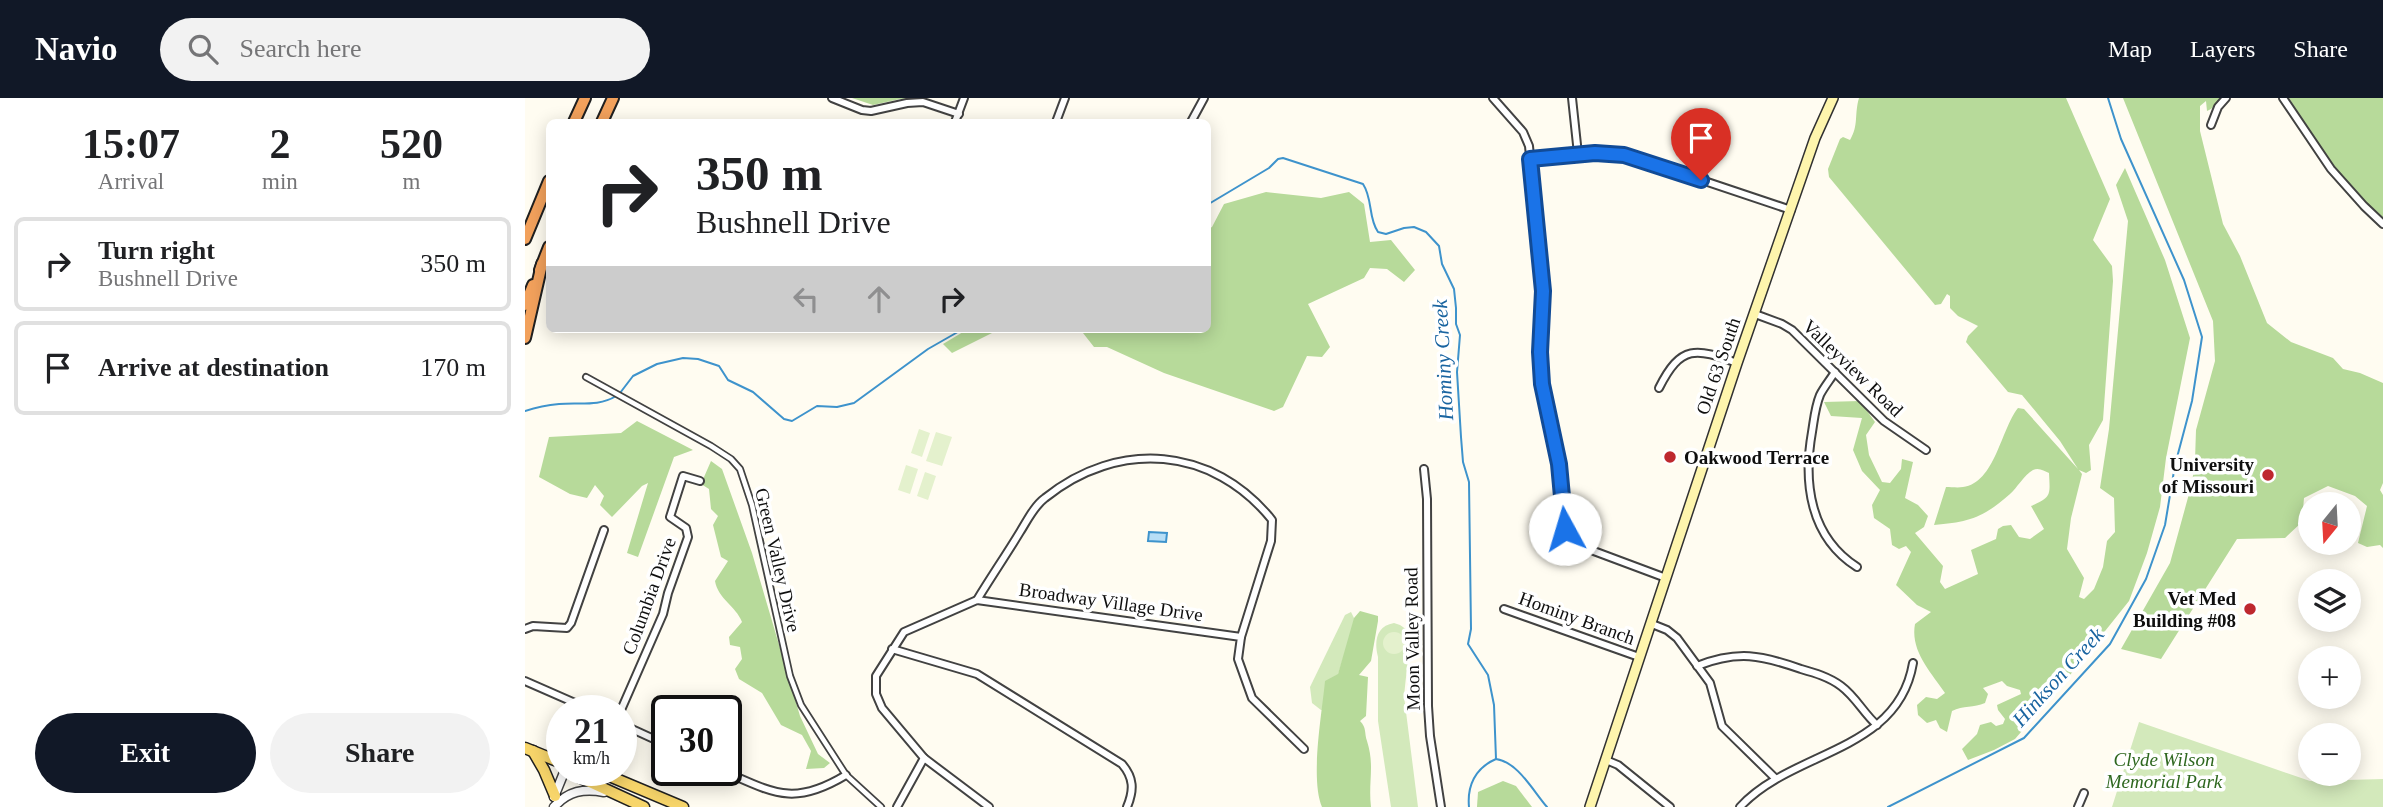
<!DOCTYPE html>
<meta charset="utf-8">
<style>
body{margin:0;font-family:"Times New Roman",serif;background:#f2f2f2;color:#202124;height:100vh;display:flex;flex-direction:column;font-size:26px;white-space:nowrap}
*{box-sizing:border-box;margin:0}
p{font-size:23px;color:#757577}
.icon{flex:none;width:38px;height:38px;fill:none;stroke:currentColor;stroke-width:2;stroke-linecap:round;stroke-linejoin:round}
.map{position:relative;flex:1;overflow:hidden}
.drawer{display:flex;flex-direction:column;background:#fff;width:525px}
.drawer>*{flex:none}
.top-card{position:absolute;left:21px;top:21px;width:665px;height:214px;border-radius:10px;box-shadow:0 4px 18px #0003;background:#fff;color:#202124;overflow:hidden}
.needle{width:46px;rotate:198deg}
.buttons{position:absolute;left:1773px;top:394px;display:grid;gap:14px}
.buttons a{display:grid;place-items:center;width:63px;height:63px;border-radius:50%;background:#fff;box-shadow:0 4px 18px #0003;font-size:35px}
.speed{position:absolute;left:21px;top:597px;display:flex;gap:14px;font-size:35px;font-weight:700;text-align:center}
.speed>*{display:grid;place-content:center;width:91px;height:91px;border-radius:50%;background:#fff;box-shadow:0 4px 18px #0003;line-height:1}
.speed small{font-size:18px;font-weight:400}
.speed .limit{border:4px solid #111;border-radius:10px;background:#fff;color:#111}
.pin{position:absolute;display:grid;place-items:center;width:60px;height:60px;color:#fff;margin:-72px -30px;border-radius:50% 50% 50% 0;rotate:-45deg;box-shadow:0 0 7px #0007}
.pin .icon{rotate:45deg}
.me{position:absolute;width:77px;margin:-38px;rotate:354deg;stroke-linejoin:round;filter:drop-shadow(0 0 5px #0008)}
.turn{display:flex;align-items:center;gap:24px;height:147px;padding:0 35px;font-size:32px}
.turn .icon{width:91px;height:91px;stroke-width:2.5}
.turn b{display:block;font-size:49px;line-height:60px}
.lanes{display:flex;align-items:center;height:66px;padding:0 35px;background:#0003;justify-content:center;gap:35px;direction:ltr}
.lanes .off{opacity:.35}
.eta{display:flex;justify-content:space-evenly;align-items:center;height:119px;text-align:center}
.eta b{font-size:42px;font-weight:800;line-height:49px}
.button{display:flex;gap:14px;margin-top:auto;padding:14px 35px}
.button a{flex:1;height:80px;border-radius:42px;background:#111827;color:#fff;font-size:28px;font-weight:800;line-height:80px;text-align:center}
.button a+a{background:#f2f2f2;color:#202124}
ul{padding:0;list-style:none}
li{display:flex;align-items:center;gap:21px;height:94px;margin:0 14px 10px;padding:0 21px;border:4px solid #e0e0e0;border-radius:10px}
li div{flex:1}
li b{display:block;font-size:26px}
li em{font-style:normal}
header{display:flex;align-items:center;gap:42px;box-sizing:border-box;height:98px;padding:0 35px;background:#111827;color:#fff}
header strong{font-size:33px}
nav{display:flex;gap:38px;margin-inline-start:auto;font-size:24px}
.search{width:490px;height:63px;background:#f2f2f2;display:flex;align-items:center;gap:18px;box-sizing:border-box;padding:0 24px;border-radius:38px;color:#757577;font-size:26px}
main{display:flex;flex:1;min-height:0}
.map>svg:first-child{display:block}
.green{fill:#d3e9bb}
.forest{fill:#b7da9a}
.pitch{fill:#e4f1cd}
.water{fill:#b7def6;stroke:#3e93cc;stroke-width:2}
.lines{fill:none;stroke-linecap:round;stroke-linejoin:round}
.stream{stroke:#3e93cc;stroke-width:2}
.pedestrian-casing{stroke:#424242;stroke-width:8}
.minor-casing{stroke:#424242;stroke-width:10}
.tertiary-casing{stroke:#424242;stroke-width:11}
.secondary-casing{stroke:#313131;stroke-width:12}
.primary-casing{stroke:#202020;stroke-width:13}
.motorway-casing{stroke:#202020;stroke-width:14}
.pedestrian{stroke:#fff;stroke-width:4.5}
.minor{stroke:#fff;stroke-width:6}
.tertiary{stroke:#fff;stroke-width:8}
.secondary{stroke:#fef5ad;stroke-width:9}
.primary{stroke:#f7d56a;stroke-width:10}
.motorway{stroke:#f2a15c;stroke-width:10}
.route-casing{stroke:#114b97;stroke-width:18}
.route{stroke:#1a73e8;stroke-width:12}
.poi-dot{fill:#be282e;stroke:#fff;stroke-width:2.5}
.labels{text-anchor:middle;dominant-baseline:central;stroke-width:7;stroke-linejoin:round;paint-order:stroke}
.street-label{font-size:19px;fill:#0f0f0f;stroke:#fff}
.poi-label{font-size:19px;font-weight:bold;fill:#0f0f0f;stroke:#fff;text-anchor:end}
.park-label{font-size:19px;font-style:italic;fill:#2e671f;stroke:#fff}
.water-label{font-size:21px;font-style:italic;fill:#1964a0;stroke:#fff}
</style>
<header>
<strong>Navio</strong>
<div class="search"><svg class="icon" aria-label="search" viewBox="0 0 24 24"><circle cx="10" cy="10" r="6"/><path d="M15 15l6 6"/></svg>Search here</div>
<nav><a>Map</a><a>Layers</a><a>Share</a></nav>
</header>
<main>
<section class="drawer">
<div class="eta">
<div><b>15:07</b><p>Arrival</p></div>
<div><b>2</b><p>min</p></div>
<div><b>520</b><p>m</p></div>
</div>
<ul>
<li><svg class="icon" aria-label="right" viewBox="0 0 24 24"><path d="M7 20v-9h11M14 6l5 5-5 5"/></svg><div><b>Turn right</b><p>Bushnell Drive</p></div><em>350 m</em></li>
<li><svg class="icon" aria-label="arrive" viewBox="0 0 24 24"><path d="M6 21V4h12l-3 4 3 4H6"/></svg><div><b>Arrive at destination</b></div><em>170 m</em></li>
</ul>
<div class="button"><a>Exit</a><a>Share</a></div>
</section>
<div class="map">
<svg width="1858" height="709" viewBox="0 0 1858 709">
<rect width="100%" height="100%" fill="#fffcf1"/>
<g class="green">
<polygon points="826,514 830,522 802,612 796,612 787,605 785,589 820,517"/>
<path d="M869 525 875 527 885 534 888 544 883 560 879 598 893 709H866L853 623V559C849 544 851 528 869 525Z"/>
<polygon points="1614,624 1785,683 1858,681 1858,709 1587,709"/>
</g>
<g class="forest">
<polygon points="327,0 406,0 375,1 348,7"/>
<path d="M1334 0H1541L1585 101 1568 142 1587 168 1588 183 1578 322 1564 347 1566 372 1561 375 1554 372 1557 376 1546 420 1542 451 1559 480 1554 499 1559 501 1569 491 1578 469 1582 443 1590 434 1589 400 1575 390 1584 331 1603 123 1591 87 1600 70 1640 162 1665 240 1641 360 1635 409 1622 455 1604 503 1541 582 1490 641 1469 652 1443 662 1437 651 1452 636 1455 627 1466 624 1471 628 1478 626 1480 621 1473 612 1472 607 1496 596 1495 592 1482 588 1477 583 1458 590 1463 596 1460 605C1449 610 1438 607 1427 613L1422 634 1415 630 1411 622 1402 625 1393 617 1392 607 1401 599 1412 601 1420 595C1406 574 1385 553 1390 526L1406 514 1392 507 1371 487 1386 454 1381 448 1374 451 1367 447 1365 431 1349 420 1347 407 1355 392 1337 373 1328 352 1337 320 1306 318 1299 304 1335 303 1350 324 1341 337 1344 357 1357 384 1365 385 1376 371 1377 361 1388 364 1380 400 1393 407 1403 418 1399 429 1390 435 1418 468 1415 484 1420 491 1453 476 1446 452 1471 441 1473 431 1478 428 1486 427 1494 439 1505 441 1519 431 1506 408C1527 399 1525 397 1524 375 1519 373 1514 369 1508 372 1499 377 1492 390 1485 396 1458 420 1444 424 1409 427L1421 389C1426 389 1433 390 1438 389 1470 385 1476 331 1493 310L1499 311 1553 371 1535 343 1497 297 1483 294 1441 244 1443 238 1453 228 1433 218 1425 210V198L1422 196 1416 206 1410 207 1304 79 1303 71 1315 41 1318 39 1325 42C1334 27 1329 17 1334 0Z"/>
<polygon points="1598,0 1697,0 1686,11 1682,13 1681,3 1675,8 1675,33 1698,126 1715,158 1742,225 1766,244 1808,260 1818,271 1835,275 1858,285 1858,385 1855,392 1858,397 1858,450 1855,447 1842,449 1833,445 1842,408 1830,398 1803,388 1779,400 1777,424 1760,440 1712,441 1636,561 1596,551 1645,465 1667,385 1670,362 1671,332 1690,263 1688,223"/>
<polygon points="1764,0 1858,0 1858,122 1808,70"/>
<polygon points="741,94 796,100 824,94 839,106 845,144 866,142 890,172 879,184 862,171 845,170 839,180 783,206 805,249 797,259 782,258 758,309 749,313 639,275 582,249 569,249 558,235 543,231 682,231 683,131 687,129 699,106"/>
<polygon points="443,231 475,231 427,255 418,246"/>
<polygon points="112,323 168,352 149,359 113,459 102,455 123,385 117,388 87,419 75,407 79,398 70,387 62,400 45,396 14,379 24,339 96,335"/>
<path d="M186 363 197 371 227 455 275 618 293 656 305 665 299 670 281 671 286 653 277 637 256 627 237 595 214 581 210 571 217 561 215 549 205 547 204 539 217 524C211 508 193 501 190 483L203 463 196 459 188 427 193 418 186 411 184 391 176 386Z"/>
<path d="M835 513 853 518V523L846 563 834 577 843 579 841 618 835 623C842 630 839 635 842 643 850 668 843 684 846 709H797C785 681 797 615 800 583L813 576 829 520Z"/>
<polygon points="978,683 991,688 1007,709 952,709 953,694"/>
</g>
<g class="pitch">
<polygon points="394,331 405,335 397,359 386,355"/>
<polygon points="411,334 427,339 417,368 401,363"/>
<polygon points="381,367 393,371 385,396 373,392"/>
<polygon points="400,374 411,378 403,402 392,398"/>
<circle cx="869" cy="545" r="11"/>
</g>
<polygon class="water" points="624,434 642,435 641,444 623,443"/>
<g class="lines">
<g class="stream">
<path d="M682 107 744 70 753 61 758 60 838 86C848 101 843 120 853 134L861 136 879 130 889 129 901 134 914 148 917 166 929 191 931 210V226L935 237 932 274 936 339 938 364 944 384 946 531 943 546 963 577 969 607 971 661"/>
<polyline points="95,295 108,278 132,266 158,260 173,261 194,268 203,282 228,294 259,321 267,323 292,308 312,309 329,305 403,251 438,231"/>
<path d="M0 313C12 309 22 307 34 306 53 304 74 309 91 298"/>
<path d="M944 709C942 688 950 670 971 661 993 664 1008 693 1022 709"/>
<polyline points="1363,709 1499,640 1585,546 1621,481 1640,427 1650,367 1667,303 1677,239 1659,182 1596,41 1583,0"/>
</g>
<defs>
<polyline id="pedestrian" points="61,279 186,348 206,361 215,371 227,407 265,578 276,607 321,677 356,709"/>
<g id="minor">
<polyline points="307,0 337,12 346,13 382,5 398,4 434,16"/>
<polyline points="968,0 998,34 1004,48 1018,193 1015,254 1017,286 1034,366 1041,434 1047,443 1058,449 1141,480"/>
<polyline points="1047,0 1053,56"/>
<polyline points="1758,0 1806,71 1839,108 1858,126"/>
<polyline points="430,24 439,0"/>
<polyline points="531,24 540,0"/>
<polyline points="666,24 679,0"/>
<polyline points="1686,27 1693,9 1701,0"/>
<polyline points="1005,61 1070,55 1099,56 1266,112"/>
<polyline points="1230,216 1257,226 1267,232 1359,323 1401,352"/>
<path d="M1310 274C1305 282 1299 289 1295 297 1290 309 1289 322 1287 334 1278 385 1285 439 1332 469"/>
<path d="M1134 290C1156 246 1171 250 1212 265"/>
<polyline points="899,371 902,401 903,608 905,638 916,709"/>
<path d="M452 502C466 479 481 457 495 434 502 423 509 408 520 400 593 341 688 348 747 422L746 443 716 539"/>
<polyline points="979,511 1114,559"/>
<polyline points="1127,526 1142,532 1152,540 1185,585 1197,628 1250,680"/>
<polyline points="0,531 8,528 42,530 46,525 79,432"/>
<path d="M367 551 452 576 597 666C609 680 609 692 602 709"/>
<path d="M1172 568C1213 552 1236 557 1276 571 1290 575 1304 579 1316 588 1331 599 1339 616 1352 627"/>
<polyline points="0,583 66,612"/>
<polyline points="96,612 138,516 143,495 163,439 161,430 145,419 158,378 175,383"/>
<polyline points="96,626 142,647"/>
<polyline points="1081,662 1093,667 1145,709"/>
<path d="M196 672C249 695 268 709 321 677"/>
<polyline points="372,709 399,660"/>
<polyline points="464,709 399,660 357,610 351,596 351,578 379,534 452,502 716,539 713,561 727,600 779,651"/>
<path d="M1215 709C1267 652 1373 655 1388 565"/>
<polyline points="1553,709 1559,695"/>
</g>
<g id="tertiary">
<polyline points="29,699 40,672"/>
<path d="M29 709C43 693 59 690 79 694"/>
</g>
<polyline id="secondary" points="1065,709 1212,265 1290,40 1308,0"/>
<g id="primary">
<polyline points="0,650 37,665"/>
<polyline points="8,653 19,672 30,698"/>
<polyline points="46,672 54,679 119,709"/>
<polyline points="70,672 158,709"/>
</g>
<g id="motorway">
<polyline points="49,24 60,0"/>
<polyline points="77,24 88,0"/>
<polyline points="0,141 24,83"/>
<polyline points="15,172 24,149"/>
<polyline points="0,207 8,187"/>
<polyline points="0,240 17,166"/>
</g>
</defs>
<use href="#pedestrian" class="pedestrian-casing"/>
<use href="#minor" class="minor-casing"/>
<use href="#tertiary" class="tertiary-casing"/>
<use href="#secondary" class="secondary-casing"/>
<use href="#primary" class="primary-casing"/>
<use href="#motorway" class="motorway-casing"/>
<use href="#pedestrian" class="pedestrian"/>
<use href="#minor" class="minor"/>
<use href="#tertiary" class="tertiary"/>
<use href="#secondary" class="secondary"/>
<use href="#primary" class="primary"/>
<use href="#motorway" class="motorway"/>
</g>
<g class="lines">
<defs>
<polyline id="route" points="1040,431 1034,366 1017,286 1015,254 1018,193 1005,61 1070,55 1099,57 1176,82"/>
</defs>
<use href="#route" class="route-casing"/>
<use href="#route" class="route"/>
</g>
<g class="poi-dot">
<circle cx="1145" cy="359" r="7"/>
<circle cx="1743" cy="377" r="7"/>
<circle cx="1725" cy="511" r="7"/>
</g>
<g class="labels">
<g class="street-label">
<text transform="translate(1193 268) rotate(-71)">Old 63 South</text>
<text transform="translate(1328 270) rotate(44)">Valleyview Road</text>
<text transform="translate(253 462) rotate(77)">Green Valley Drive</text>
<text transform="translate(124 498) rotate(-70)">Columbia Drive</text>
<text transform="translate(586 504) rotate(8)">Broadway Village Drive</text>
<text transform="translate(1052 520) rotate(20)">Hominy Branch</text>
<text transform="translate(887 541) rotate(-91)">Moon Valley Road</text>
</g>
<g class="poi-label">
<text x="1159" y="359" text-anchor="start">Oakwood Terrace</text>
<text x="1729" y="366">University<tspan x="1729" dy="22">of Missouri</tspan></text>
<text x="1711" y="500">Vet Med<tspan x="1711" dy="22">Building #08</tspan></text>
</g>
<g class="park-label">
<text x="1639" y="661">Clyde Wilson<tspan x="1639" dy="22">Memorial Park</tspan></text>
</g>
<g class="water-label">
<text transform="translate(918 262) rotate(-93)">Hominy Creek</text>
<text transform="translate(1533 579) rotate(-48)">Hinkson Creek</text>
</g>
</g>
</svg>
<div class="buttons">
<a><svg class="needle" viewBox="-14 -14 28 28"><path d="M0-13l5 13h-10z" fill="#e53935"/><path d="M0 13l5-13h-10z" fill="#757577"/></svg></a>
<a><svg class="icon" aria-label="layers" viewBox="0 0 24 24"><path d="M12 4l9 5-9 5-9-5zM3 14l9 5 9-5"/></svg></a>
<a>+</a>
<a>−</a>
</div>
<div class="speed"><div>21<small>km/h</small></div><div class="limit">30</div></div>
<div class="pin" style="left:1176px;top:82px;background:#d93025"><svg class="icon" aria-label="arrive" viewBox="0 0 24 24"><path d="M6 21V4h12l-3 4 3 4H6"/></svg></div>
<svg class="me" style="left:1040px;top:431px" viewBox="-20 -20 40 40"><circle r="19" fill="#fff"/><path d="M0-13L10 11 0 6-10 11z" fill="#1a73e8"/></svg>
<div class="top-card">
<div class="turn"><svg class="icon" aria-label="right" viewBox="0 0 24 24"><path d="M7 20v-9h11M14 6l5 5-5 5"/></svg><div><b>350 m</b>Bushnell Drive</div></div>
<div class="lanes"><svg class="icon off" aria-label="left" viewBox="0 0 24 24"><path d="M17 20v-9H6M10 6l-5 5 5 5"/></svg><svg class="icon off" aria-label="ahead" viewBox="0 0 24 24"><path d="M12 20V5M6 11l6-6 6 6"/></svg><svg class="icon" aria-label="right" viewBox="0 0 24 24"><path d="M7 20v-9h11M14 6l5 5-5 5"/></svg></div>
</div>
</div>
</main>
